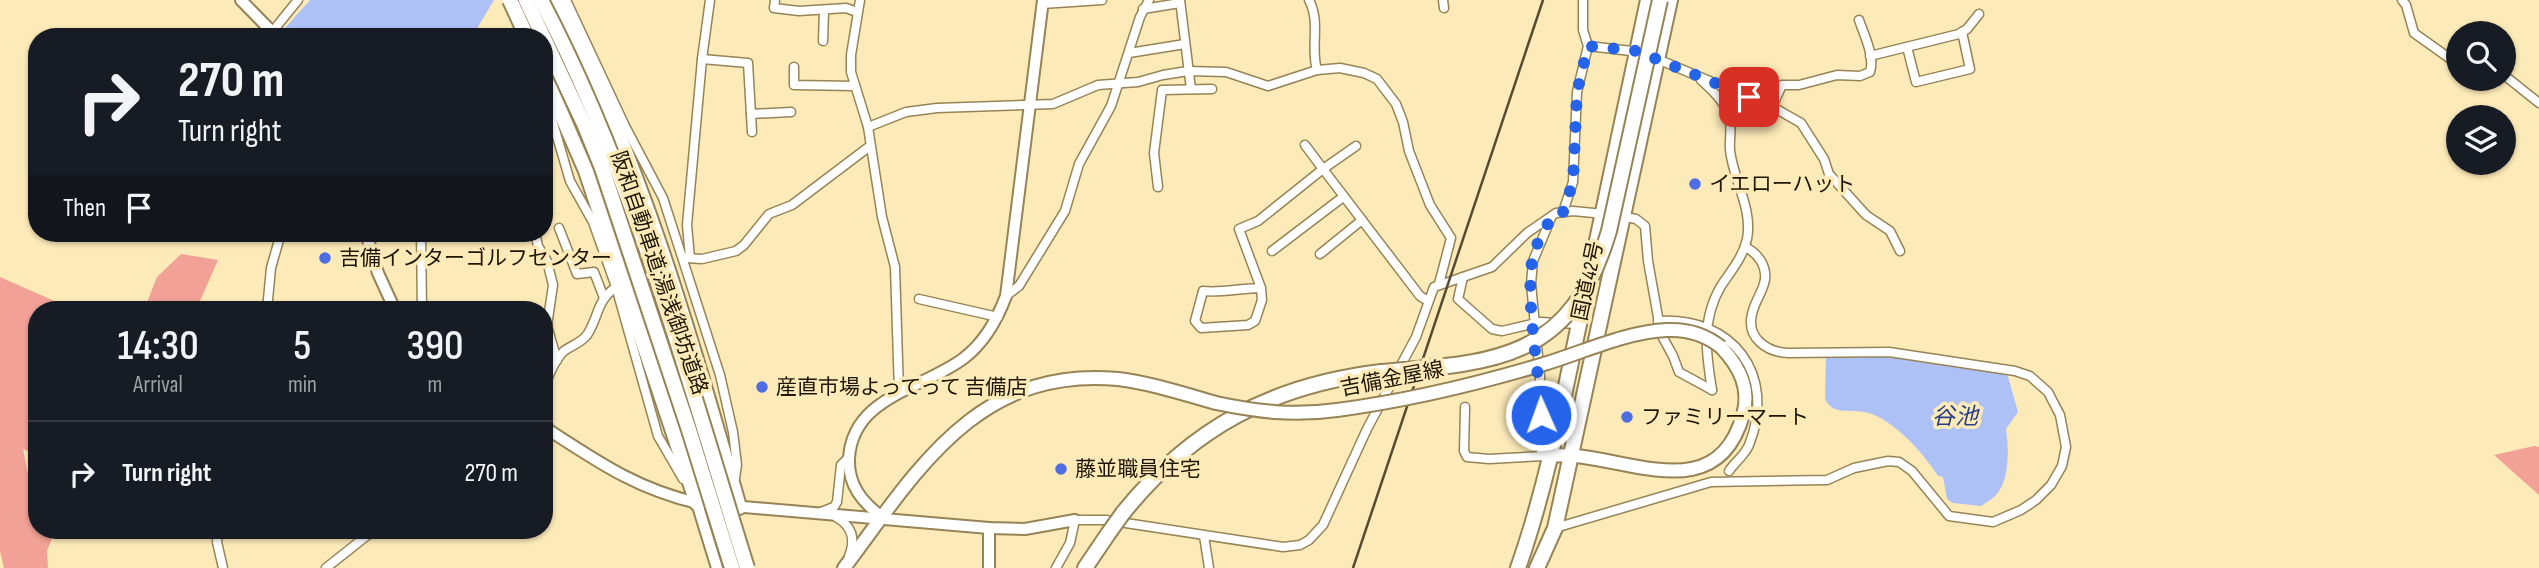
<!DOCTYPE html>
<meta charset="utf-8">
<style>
body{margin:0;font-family:"Sofia Sans Condensed","Noto Sans JP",sans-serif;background:#20242c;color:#f1f3f6;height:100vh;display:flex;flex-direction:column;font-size:26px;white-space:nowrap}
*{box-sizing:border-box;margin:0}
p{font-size:23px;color:#9ea1a6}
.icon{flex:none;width:38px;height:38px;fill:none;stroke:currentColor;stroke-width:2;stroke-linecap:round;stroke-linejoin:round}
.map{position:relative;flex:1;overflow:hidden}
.details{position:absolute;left:28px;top:301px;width:525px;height:238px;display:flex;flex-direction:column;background:#171b24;border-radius:28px;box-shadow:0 2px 5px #0004}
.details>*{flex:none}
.banner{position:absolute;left:28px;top:28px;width:525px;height:214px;border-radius:28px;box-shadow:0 2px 5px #0004;background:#171b24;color:#f1f3f6;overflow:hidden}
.tools{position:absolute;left:2446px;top:21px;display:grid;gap:14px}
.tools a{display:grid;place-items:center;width:70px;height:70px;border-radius:50%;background:#171b24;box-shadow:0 2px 5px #0004;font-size:35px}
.pin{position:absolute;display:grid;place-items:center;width:60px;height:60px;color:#fff;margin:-30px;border-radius:14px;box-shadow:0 4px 10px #0006}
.me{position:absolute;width:77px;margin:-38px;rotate:358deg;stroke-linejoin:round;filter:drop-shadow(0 0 5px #0008)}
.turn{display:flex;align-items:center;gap:24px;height:147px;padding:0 35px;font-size:32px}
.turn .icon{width:91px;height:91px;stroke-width:2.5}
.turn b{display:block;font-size:49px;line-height:60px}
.then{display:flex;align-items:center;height:66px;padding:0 35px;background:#0003;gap:14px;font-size:26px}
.eta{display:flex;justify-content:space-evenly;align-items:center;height:119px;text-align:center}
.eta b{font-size:42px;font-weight:600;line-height:49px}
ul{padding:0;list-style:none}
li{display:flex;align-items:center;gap:21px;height:105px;padding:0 35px;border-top:2px solid #363941}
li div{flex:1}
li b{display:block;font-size:26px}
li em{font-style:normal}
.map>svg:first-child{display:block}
.forest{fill:#f1a195}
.water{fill:#adc1f6}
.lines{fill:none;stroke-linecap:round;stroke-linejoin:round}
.street-casing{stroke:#968456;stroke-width:11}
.secondary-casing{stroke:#968456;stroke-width:14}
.primary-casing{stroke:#968456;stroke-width:16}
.highway-casing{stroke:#968456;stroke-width:18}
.street{stroke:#fff;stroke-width:8}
.secondary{stroke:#fff;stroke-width:10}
.primary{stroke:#fff;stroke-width:12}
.highway{stroke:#fff;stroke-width:14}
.rail{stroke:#554b31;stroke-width:2.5}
.primary-bridge-casing{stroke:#968456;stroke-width:16;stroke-linecap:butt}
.highway-bridge-casing{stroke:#968456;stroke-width:18;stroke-linecap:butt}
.primary-bridge{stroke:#fff;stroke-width:12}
.highway-bridge{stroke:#fff;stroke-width:14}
.route{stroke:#2563eb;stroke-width:12;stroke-dasharray:0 21.6}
.poi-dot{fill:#4e6ee2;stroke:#fdeab9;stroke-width:2.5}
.labels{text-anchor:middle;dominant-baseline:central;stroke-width:7;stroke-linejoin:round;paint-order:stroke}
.poi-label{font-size:21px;fill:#1d1604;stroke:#fdeab9;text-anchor:start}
.street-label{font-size:21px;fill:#1d1604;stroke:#fdeab9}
.water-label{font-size:23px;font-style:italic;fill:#2a3f8a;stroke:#fdeab9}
</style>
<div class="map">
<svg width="2539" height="568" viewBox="0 0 2539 568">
<rect width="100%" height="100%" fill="#fdeab9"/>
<g class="forest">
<polygon points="181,254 218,260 196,310 144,310 157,277"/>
<polygon points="0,277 66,306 83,310 37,310 37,455 23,449 29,480 37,491 37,530 55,530 47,551 48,568 4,568 0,551"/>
<polygon points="2534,446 2539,447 2539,495 2494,455"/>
</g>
<g class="water">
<polygon points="310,0 494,0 472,37 292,37 285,28"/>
<path d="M1879 355 2007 373 2018 412 2006 429C2009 448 2010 482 1995 496 1991 500 1985 503 1981 506L1953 503 1947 499 1943 477 1938 476C1924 454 1895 421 1869 413 1853 408 1832 417 1825 398L1826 357Z"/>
</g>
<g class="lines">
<defs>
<g id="street">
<polyline points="566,0 625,126 663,198 720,375 733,432 737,465 735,478"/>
<polyline points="775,0 774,8 799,11 846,8 857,12"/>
<polyline points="860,0 851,55 851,72 868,127 882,217 895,267 899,392"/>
<polyline points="1180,0 1191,89"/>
<path d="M1309 0C1321 23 1310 47 1317 70"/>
<polyline points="1443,0 1444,8"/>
<polyline points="1583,0 1583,30 1588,46"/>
<polyline points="2402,0 2406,5 2414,33 2459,65"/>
<polyline points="1042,4 1102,0"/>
<polyline points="1143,9 1180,3"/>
<polyline points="272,32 298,0"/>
<polyline points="823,41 824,11"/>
<polyline points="1907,47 1916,82 1970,69 1962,32"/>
<polyline points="1129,53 1185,44"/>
<polyline points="1870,56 1959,34 1967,29 1979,14"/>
<polyline points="1655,58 1778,110 1801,123 1824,159 1829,174 1866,215 1890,231 1900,251"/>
<polyline points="702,59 748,63 752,132"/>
<polyline points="794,67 794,85 855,86"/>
<polyline points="2504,75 2539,103"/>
<path d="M1701 80C1711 89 1722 99 1728 113 1733 124 1729 138 1730 150 1733 180 1753 208 1747 239 1743 257 1731 271 1721 286 1701 320 1706 353 1712 390"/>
<polyline points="544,92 570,181 593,222 616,287 658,436 683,479"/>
<path d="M1772 107 1782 85H1799L1837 75 1860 76 1870 72C1875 56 1864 35 1859 20"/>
<polyline points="751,114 791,112"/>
<polyline points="868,127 906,112 937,108 1053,104 1098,85 1138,82 1163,75 1188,71 1226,72 1268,86 1317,70 1340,68 1364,73 1377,79 1396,104 1403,122 1409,151 1430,205 1451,238 1439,284"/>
<polyline points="1305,145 1323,169 1356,146"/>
<polyline points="1158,187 1154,153 1162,90 1212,89"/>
<polyline points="1563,212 1573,182 1577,92 1588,46 1640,52"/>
<polyline points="1620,216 1636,219 1645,226 1648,261 1661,334 1673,356 1679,372 1712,390"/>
<polyline points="559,228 577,274 594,272 604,298"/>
<polyline points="421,233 422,310"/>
<polyline points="535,233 538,246 547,261 553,285 547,326 557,360"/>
<polyline points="1272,251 1343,197"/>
<polyline points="1320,254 1362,220"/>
<polyline points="686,258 702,259 736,251 744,245 769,214 792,205 870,146"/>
<polyline points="690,258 687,225 702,59 710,0"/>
<polyline points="1463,277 1458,299 1492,329 1502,331 1540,322 1578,324"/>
<path d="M1261 288C1242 288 1221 293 1203 291L1195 321 1201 328 1248 325 1255 321 1262 300 1261 288 1239 229 1258 221 1323 169 1420 296 1428 301"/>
<polyline points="1006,296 1019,286 1065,211 1079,164 1111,106 1140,17 1149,0"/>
<polyline points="919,299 998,317"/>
<polyline points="267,310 271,268 281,233"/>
<path d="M1658 321C1733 316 1777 375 1749 445 1745 455 1735 462 1729 471"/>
<path d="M544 386C550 374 554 360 564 351 572 345 581 343 587 335 599 317 596 301 616 287"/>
<polyline points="1465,407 1464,451 1467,457 1489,459 1544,456"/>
<polyline points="1541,456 1540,377 1531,284 1533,261 1551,218"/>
<polyline points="821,512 834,507 837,502 841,465 850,456"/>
<path d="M836 517C852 526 856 539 849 556"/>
<path d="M1555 528 1711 482 1827 480 1854 468 1888 461 1899 462 1912 471 1949 516 1993 522 2021 510 2036 500 2051 485 2062 466 2066 447 2060 415 2048 392 2030 376 2015 371 1889 352 1788 353C1767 352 1746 338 1752 314 1756 295 1773 282 1761 261 1757 255 1752 250 1745 247"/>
<polyline points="218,530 217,542 223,568"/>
<polyline points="1204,536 1209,568"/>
<polyline points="326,568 374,530"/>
<polyline points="1056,568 1070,543 1075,520 1106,520 1283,547 1300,545 1309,540 1323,525 1367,429 1416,337 1434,287 1492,267 1527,233 1556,213 1573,211 1604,214"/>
</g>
<g id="secondary">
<polyline points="241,0 277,37"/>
<polyline points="366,233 378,273 395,310"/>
<path d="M544 427C597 461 634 488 697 503L989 528 1025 529 1075 520"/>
<polyline points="697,503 717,568"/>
<path d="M882 517C862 502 848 485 849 459 852 396 924 389 964 358 985 342 997 320 1006 296L1043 0"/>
<polyline points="989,528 989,568"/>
</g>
<g id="primary">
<path d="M1551 456C1614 448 1715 515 1743 415 1751 388 1739 366 1721 347"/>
<path d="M844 568C917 471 977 366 1118 379 1151 383 1184 394 1216 403"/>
</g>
<g id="highway">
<path d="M557 0C640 160 690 334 739 507"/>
<polyline points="544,74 586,171 697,503"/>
<polyline points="1592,264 1648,0"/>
<path d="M1123 513C1192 427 1273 385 1381 372"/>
<polyline points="1085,568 1108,534"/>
<path d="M1518 568C1550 477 1566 382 1587 287"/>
<polyline points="1537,568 1555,528 1564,487 1670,0"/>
</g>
</defs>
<use href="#street" class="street-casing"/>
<use href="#secondary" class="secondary-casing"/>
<use href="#primary" class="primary-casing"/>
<use href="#highway" class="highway-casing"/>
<use href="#street" class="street"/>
<use href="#secondary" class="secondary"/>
<use href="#primary" class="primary"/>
<use href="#highway" class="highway"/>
<polyline class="rail" points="1353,568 1543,0"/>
<defs>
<path id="primary-bridge" d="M1216 403C1259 412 1293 416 1337 410 1406 401 1477 384 1544 364 1584 352 1625 332 1667 330 1687 329 1706 335 1721 347"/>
<g id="highway-bridge">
<polyline points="510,0 527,37"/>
<polyline points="526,0 585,126 602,168 689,430 732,568"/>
<path d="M541 0C635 179 687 376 747 568"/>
<path d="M1381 372C1498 363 1571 359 1609 231L1660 0"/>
<polyline points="1108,534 1123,513"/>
</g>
</defs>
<use href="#primary-bridge" class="primary-bridge-casing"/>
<use href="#highway-bridge" class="highway-bridge-casing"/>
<use href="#primary-bridge" class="primary-bridge"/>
<use href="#highway-bridge" class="highway-bridge"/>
</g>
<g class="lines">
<path class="route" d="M1541 415C1539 366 1526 309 1532 261 1534 246 1545 230 1552 216L1563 212 1573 182 1577 92 1588 46 1637 51 1749 97"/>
</g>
<g class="poi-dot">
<circle cx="1695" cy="184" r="7"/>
<circle cx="325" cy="258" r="7"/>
<circle cx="762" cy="387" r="7"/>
<circle cx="1627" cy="417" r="7"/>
<circle cx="1061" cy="469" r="7"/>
</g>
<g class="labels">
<g class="poi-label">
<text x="1709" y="184">イエローハット</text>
<text x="339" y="258">吉備インターゴルフセンター</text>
<text x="776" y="387">産直市場よってって 吉備店</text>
<text x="1641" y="417">ファミリーマート</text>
<text x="1075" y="469">藤並職員住宅</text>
</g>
<g class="street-label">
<text transform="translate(659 273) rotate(71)">阪和自動車道;湯浅御坊道路</text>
<text transform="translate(1588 281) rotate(-78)">国道42号</text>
<text transform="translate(1392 379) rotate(-11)">吉備金屋線</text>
</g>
<g class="water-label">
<text x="1955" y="417">谷池</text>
</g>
</g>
</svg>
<div class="tools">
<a><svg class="icon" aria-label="search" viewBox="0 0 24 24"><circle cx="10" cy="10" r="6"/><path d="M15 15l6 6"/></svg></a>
<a><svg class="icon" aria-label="layers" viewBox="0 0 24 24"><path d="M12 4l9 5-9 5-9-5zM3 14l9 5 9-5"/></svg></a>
</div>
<div class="pin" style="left:1749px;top:97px;background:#d93025"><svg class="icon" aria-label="arrive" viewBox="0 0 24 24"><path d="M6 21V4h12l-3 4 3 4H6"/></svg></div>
<svg class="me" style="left:1541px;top:415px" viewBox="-20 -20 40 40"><circle r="17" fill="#2563eb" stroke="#fff" stroke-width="3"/><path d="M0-11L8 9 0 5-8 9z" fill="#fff"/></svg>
<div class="banner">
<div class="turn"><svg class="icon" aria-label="right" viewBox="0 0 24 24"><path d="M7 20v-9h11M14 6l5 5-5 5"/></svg><div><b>270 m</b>Turn right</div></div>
<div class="then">Then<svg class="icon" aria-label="arrive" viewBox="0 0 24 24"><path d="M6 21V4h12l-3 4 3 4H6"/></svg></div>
</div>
<section class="details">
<div class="eta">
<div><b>14:30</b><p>Arrival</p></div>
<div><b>5</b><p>min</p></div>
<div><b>390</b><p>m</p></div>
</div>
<ul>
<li><svg class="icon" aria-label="right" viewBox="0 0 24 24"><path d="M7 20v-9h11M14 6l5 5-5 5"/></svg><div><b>Turn right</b></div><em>270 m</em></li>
</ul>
</section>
</div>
